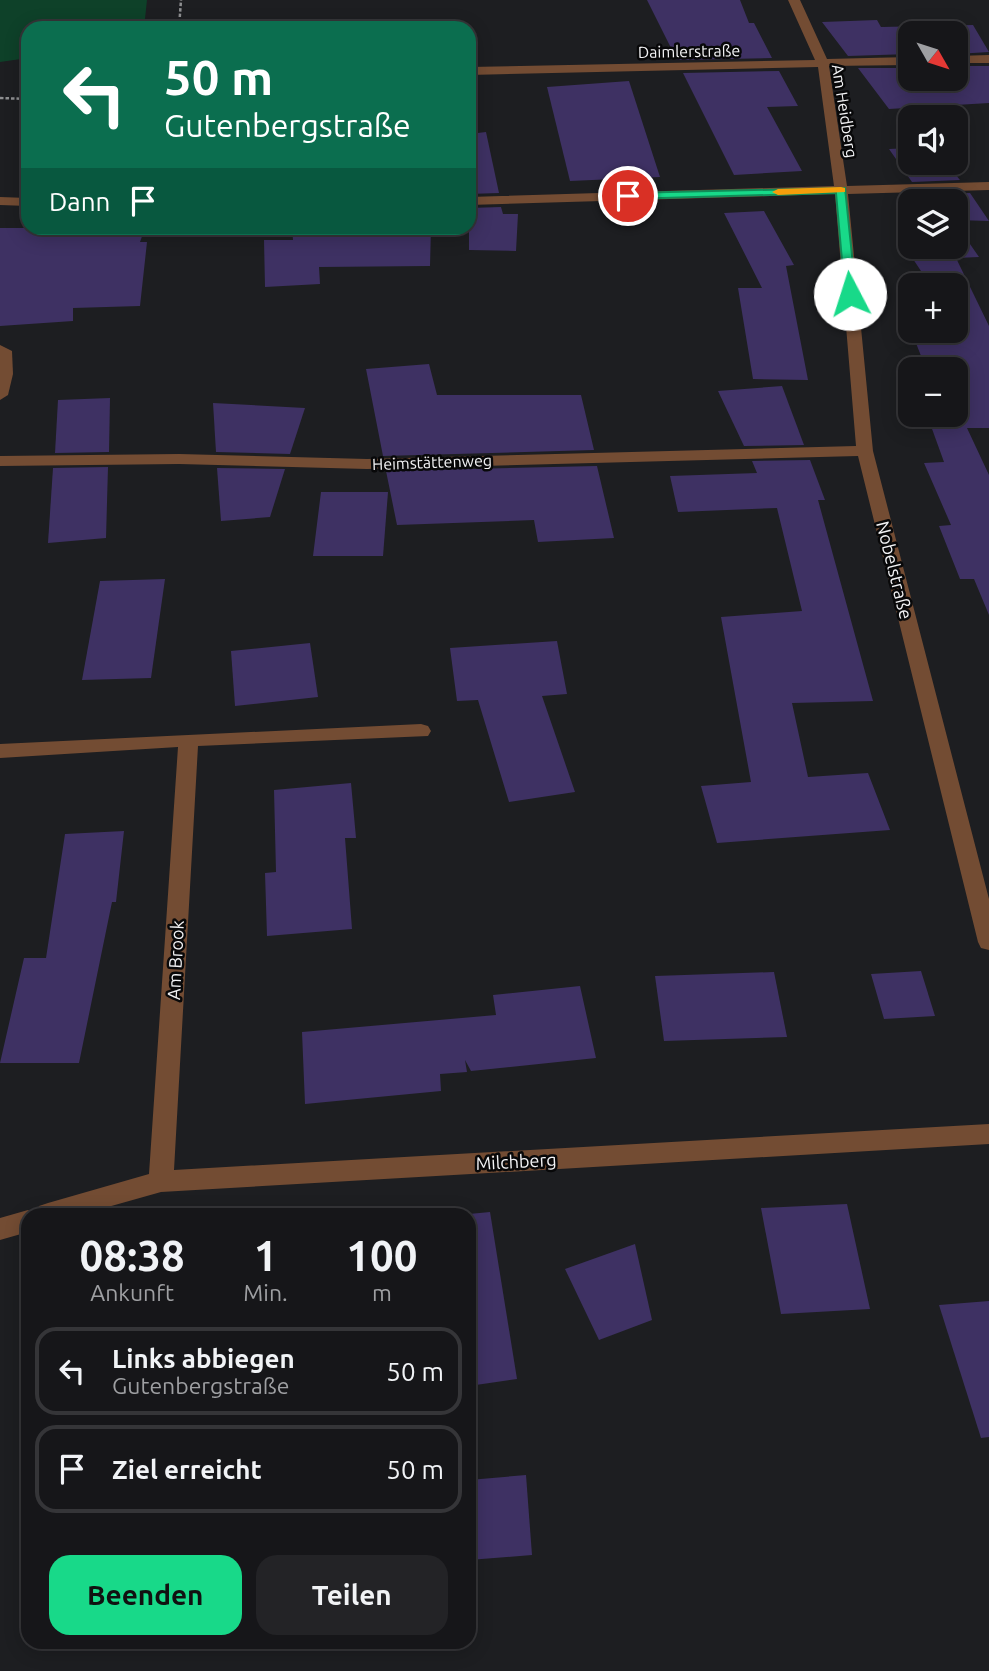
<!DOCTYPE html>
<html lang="de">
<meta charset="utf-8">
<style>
body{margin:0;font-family:Ubuntu,sans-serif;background:#232326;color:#f1f3f6;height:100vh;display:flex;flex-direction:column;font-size:26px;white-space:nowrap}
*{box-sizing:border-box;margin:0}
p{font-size:23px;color:#9e9fa2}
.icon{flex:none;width:38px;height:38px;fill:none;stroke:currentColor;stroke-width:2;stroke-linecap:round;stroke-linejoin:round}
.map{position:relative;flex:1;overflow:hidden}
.panel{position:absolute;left:21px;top:1208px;width:455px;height:441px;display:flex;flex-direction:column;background:#161619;border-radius:21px;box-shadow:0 4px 18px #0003,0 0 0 2px #353538}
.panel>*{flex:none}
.top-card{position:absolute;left:21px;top:21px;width:455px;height:214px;border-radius:21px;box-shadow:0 4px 18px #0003,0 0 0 2px #353538;background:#0b6e4f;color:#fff;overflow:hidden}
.needle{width:46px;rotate:129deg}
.controls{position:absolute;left:898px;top:21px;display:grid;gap:14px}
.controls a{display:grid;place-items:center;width:70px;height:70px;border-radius:14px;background:#161619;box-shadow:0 4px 18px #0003,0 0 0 2px #353538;font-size:35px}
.pin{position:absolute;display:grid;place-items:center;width:60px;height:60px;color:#fff;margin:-30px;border:4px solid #fff;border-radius:50%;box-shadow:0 2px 7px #0007}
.me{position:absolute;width:77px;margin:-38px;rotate:355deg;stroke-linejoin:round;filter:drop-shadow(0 0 5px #0008)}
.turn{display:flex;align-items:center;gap:24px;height:147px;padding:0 28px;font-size:32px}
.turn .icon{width:91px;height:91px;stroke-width:2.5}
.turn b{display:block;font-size:49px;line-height:60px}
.then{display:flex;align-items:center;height:66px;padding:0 28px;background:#0003;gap:14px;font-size:26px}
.eta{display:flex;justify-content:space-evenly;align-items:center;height:119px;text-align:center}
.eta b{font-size:42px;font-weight:600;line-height:49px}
.primary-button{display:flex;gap:14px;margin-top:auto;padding:14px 28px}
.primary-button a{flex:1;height:80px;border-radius:21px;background:#18d989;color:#111;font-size:28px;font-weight:600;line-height:80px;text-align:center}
.primary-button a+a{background:#232326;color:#f1f3f6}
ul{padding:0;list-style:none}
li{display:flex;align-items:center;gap:21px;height:88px;margin:0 14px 10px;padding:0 14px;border:4px solid #353538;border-radius:21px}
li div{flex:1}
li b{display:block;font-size:26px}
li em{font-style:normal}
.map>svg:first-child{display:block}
.green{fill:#0e4129}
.building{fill:#3e3163}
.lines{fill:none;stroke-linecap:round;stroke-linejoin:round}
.path{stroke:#8e8f91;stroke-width:2.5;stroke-dasharray:3.5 2;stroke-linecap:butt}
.lane{fill:#734c33;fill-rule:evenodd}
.street{fill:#734c33;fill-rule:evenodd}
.route{fill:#18d989;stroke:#108d59;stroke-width:2}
.slow{fill:#f59e0b}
.labels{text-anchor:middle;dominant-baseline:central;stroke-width:5;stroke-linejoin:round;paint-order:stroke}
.far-street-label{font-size:16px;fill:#f3f3f5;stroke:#080809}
.street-label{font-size:18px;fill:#f3f3f5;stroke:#080809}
</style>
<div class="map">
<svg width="989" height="1671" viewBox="0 0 989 1671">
<rect width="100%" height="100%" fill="#1d1e21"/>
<polygon class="green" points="0,0 147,0 144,28 28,28 28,58 0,62"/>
<g class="building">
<polygon points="647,0 740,0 749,23 754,23 772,58 677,60"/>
<polygon points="877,20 881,27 973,25 989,52 956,54 956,33 910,33 910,54 848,56 822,22"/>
<polygon points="956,66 989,66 989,103 889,109 858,68 910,68 910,79 956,79"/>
<polygon points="779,71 798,106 767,107 802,171 734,175 683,73"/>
<polygon points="629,81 660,177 570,181 547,87"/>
<polygon points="486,132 499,193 469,194 469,134"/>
<polygon points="910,148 910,163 946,163 960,180 912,182 889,149"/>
<polygon points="970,193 989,221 956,220 956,201 910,201 910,227 902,199 925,200 922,195"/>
<polygon points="501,207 503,214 518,214 516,251 469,250 469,208"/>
<polygon points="764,211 794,265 786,266 808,380 753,379 738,288 762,288 724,213"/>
<polygon points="956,224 979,257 956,258 989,326 989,428 967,428 989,475 989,615 974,579 960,579 939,526 951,525 924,463 944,462 927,415 956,415 956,369 917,369 925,366 912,333 956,331 956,285 910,285 910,290 907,283 929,283 897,235 910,234 910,247 956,247"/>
<polygon points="0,228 145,228 140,242 147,242 140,306 73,308 73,321 0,326"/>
<polygon points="292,228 431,228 430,266 319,267 320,284 265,287 264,240 293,240"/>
<polygon points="429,364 437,395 581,395 594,450 383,456 366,369"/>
<polygon points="782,386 804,445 744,446 718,391"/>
<polygon points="110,398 109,452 55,453 58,400"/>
<polygon points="213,403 305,408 290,454 216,452"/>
<polygon points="810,460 825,500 818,500 873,701 792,703 808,777 868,773 890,830 717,843 701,786 751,782 721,617 802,611 777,508 678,512 670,476 757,473 752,461"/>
<polygon points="597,466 614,538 538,542 534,520 397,525 386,471"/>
<polygon points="108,467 106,538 48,543 53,468"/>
<polygon points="217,468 285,469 270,517 221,521"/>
<polygon points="321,492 388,492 383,556 313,556"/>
<polygon points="165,579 151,678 82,680 100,581"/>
<polygon points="557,641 567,694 542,696 575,792 509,802 478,700 457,701 450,648"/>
<polygon points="310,643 318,697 235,706 231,651"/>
<polygon points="351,783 356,838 345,838 352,929 267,936 265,873 276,872 274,790"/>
<polygon points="124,831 116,902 112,902 79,1063 0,1063 24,958 46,958 65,834"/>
<polygon points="921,971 935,1016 884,1019 871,974"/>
<polygon points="774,972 787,1037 664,1041 655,976"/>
<polygon points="580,986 596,1058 471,1071 465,1060 467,1072 440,1074 441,1091 305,1104 302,1032 496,1015 493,995"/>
<polygon points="847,1204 870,1309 781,1314 761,1208"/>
<polygon points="490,1212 517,1379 469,1386 469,1214"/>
<polygon points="635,1244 652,1320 599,1340 565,1269"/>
<polygon points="989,1301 989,1437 981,1438 939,1305"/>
<polygon points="526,1475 532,1555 469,1560 469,1480"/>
</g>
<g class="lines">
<g class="path">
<polyline points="179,28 181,0"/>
<polyline points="0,98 28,99"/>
</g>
<polygon class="lane" points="0,345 12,351 13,374 8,395 0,400"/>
<g class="street">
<polygon points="788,0 800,0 827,59 910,57 910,65 829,66 847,186 989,182 989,190 848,194 873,451 989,899 989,950 981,948 978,942 858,456 367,469 179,464 0,466 0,456 179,454 367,459 856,446 835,194 469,205 469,197 834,186 818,67 469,75 469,67 815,60"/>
<polygon points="989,55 989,63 956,63 956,56"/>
<polygon points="0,197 28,198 28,206 0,205"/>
<polygon points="421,724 428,726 431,731 428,736 198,746 174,1170 989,1124 989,1144 161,1192 83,1214 28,1214 28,1232 0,1240 0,1218 28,1210 36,1213 39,1206 48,1203 149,1174 178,747 0,758 0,744"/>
</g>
</g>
<polygon class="route" points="845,188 856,294 850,298 845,294 836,193 628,199 623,196 628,193"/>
<polygon class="slow" points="841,187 845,188 845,192 778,195 772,192 778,189"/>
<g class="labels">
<g class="far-street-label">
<text transform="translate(689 51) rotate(-1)">Daimlerstraße</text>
<text transform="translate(845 111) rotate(81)">Am Heidberg</text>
<text transform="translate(432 462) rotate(-2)">Heimstättenweg</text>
</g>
<g class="street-label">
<text transform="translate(895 570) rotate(76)">Nobelstraße</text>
<text transform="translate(175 960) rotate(-87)">Am Brook</text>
<text transform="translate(516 1161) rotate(-3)">Milchberg</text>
</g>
</g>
</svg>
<div class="controls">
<a><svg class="needle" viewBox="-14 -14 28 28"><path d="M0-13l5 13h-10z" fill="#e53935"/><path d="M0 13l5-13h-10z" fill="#9e9fa2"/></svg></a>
<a><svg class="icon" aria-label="sound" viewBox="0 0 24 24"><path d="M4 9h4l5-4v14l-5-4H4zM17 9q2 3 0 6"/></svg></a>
<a><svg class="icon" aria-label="layers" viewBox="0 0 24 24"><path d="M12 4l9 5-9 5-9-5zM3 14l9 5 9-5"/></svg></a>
<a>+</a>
<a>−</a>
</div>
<div class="pin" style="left:628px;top:196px;background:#d93025"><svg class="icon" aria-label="arrive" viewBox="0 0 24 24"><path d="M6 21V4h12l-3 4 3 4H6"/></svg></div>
<svg class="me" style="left:850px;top:294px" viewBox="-20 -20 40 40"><circle r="19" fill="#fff"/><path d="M0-13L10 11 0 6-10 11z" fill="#18d989"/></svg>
<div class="top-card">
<div class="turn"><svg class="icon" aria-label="left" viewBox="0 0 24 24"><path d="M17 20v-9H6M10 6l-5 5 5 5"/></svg><div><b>50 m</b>Gutenbergstraße</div></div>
<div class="then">Dann<svg class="icon" aria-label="arrive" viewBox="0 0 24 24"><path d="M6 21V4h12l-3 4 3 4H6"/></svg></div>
</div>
<section class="panel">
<div class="eta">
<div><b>08:38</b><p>Ankunft</p></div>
<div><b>1</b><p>Min.</p></div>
<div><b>100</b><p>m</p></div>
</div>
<ul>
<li><svg class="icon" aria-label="left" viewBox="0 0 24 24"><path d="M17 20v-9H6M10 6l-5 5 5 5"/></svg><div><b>Links abbiegen</b><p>Gutenbergstraße</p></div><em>50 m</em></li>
<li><svg class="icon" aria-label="arrive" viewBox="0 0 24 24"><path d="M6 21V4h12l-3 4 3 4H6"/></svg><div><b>Ziel erreicht</b></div><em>50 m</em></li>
</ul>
<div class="primary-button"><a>Beenden</a><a>Teilen</a></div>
</section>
</div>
